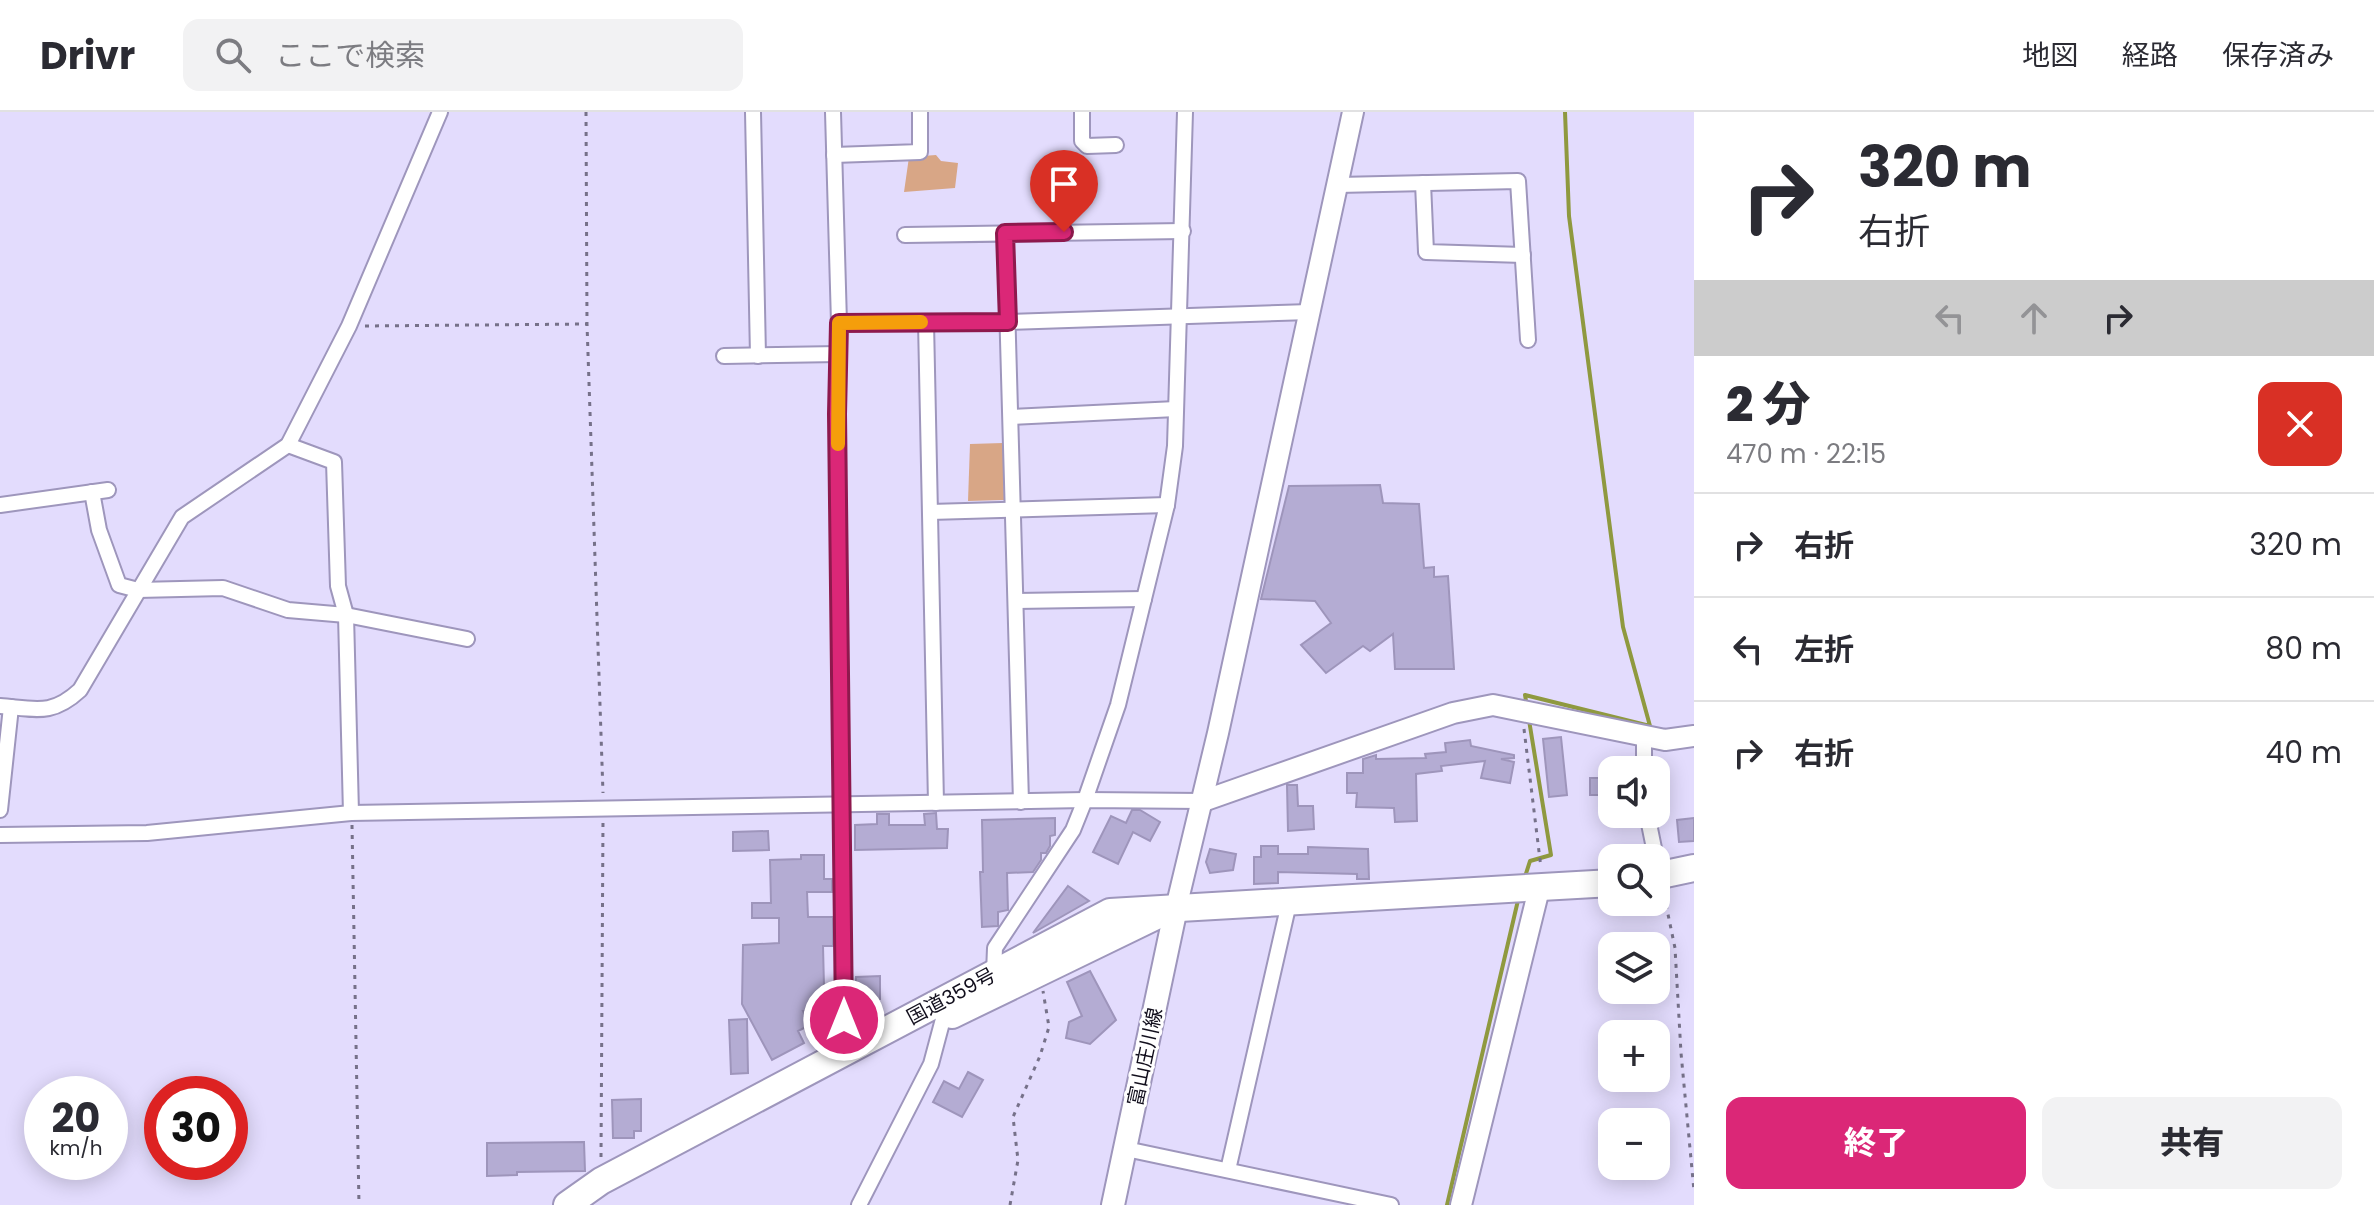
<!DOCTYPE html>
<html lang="ja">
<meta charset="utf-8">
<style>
body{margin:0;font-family:Poppins,"Noto Sans JP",sans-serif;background:#f2f2f3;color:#2b2b33;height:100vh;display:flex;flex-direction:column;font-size:30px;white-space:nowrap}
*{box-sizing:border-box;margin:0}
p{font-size:26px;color:#7c7c81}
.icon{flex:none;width:44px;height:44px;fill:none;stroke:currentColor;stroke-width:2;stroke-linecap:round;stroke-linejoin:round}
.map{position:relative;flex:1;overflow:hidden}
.details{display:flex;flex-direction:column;background:#fff;width:680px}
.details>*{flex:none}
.guide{background:#fff;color:#2b2b33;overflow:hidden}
.controls{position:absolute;left:1598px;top:644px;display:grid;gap:16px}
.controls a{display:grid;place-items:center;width:72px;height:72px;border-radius:16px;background:#fff;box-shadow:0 4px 20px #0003;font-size:40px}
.speed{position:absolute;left:24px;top:964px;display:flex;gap:16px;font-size:40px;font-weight:700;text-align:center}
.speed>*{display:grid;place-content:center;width:104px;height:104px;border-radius:50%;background:#fff;box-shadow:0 4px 20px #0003;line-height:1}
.speed small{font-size:20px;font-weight:400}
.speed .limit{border:12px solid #d22;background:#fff;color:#111}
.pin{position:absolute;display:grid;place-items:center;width:68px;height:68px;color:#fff;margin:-82px -34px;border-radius:50% 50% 50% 0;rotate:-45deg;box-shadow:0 0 8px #0007}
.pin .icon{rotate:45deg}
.me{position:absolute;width:88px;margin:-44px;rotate:0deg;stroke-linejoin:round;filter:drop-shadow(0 0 6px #0008)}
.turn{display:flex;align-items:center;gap:28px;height:168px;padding:0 32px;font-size:36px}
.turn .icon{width:104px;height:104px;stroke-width:2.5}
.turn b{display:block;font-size:56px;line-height:68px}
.lanes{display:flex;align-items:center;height:76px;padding:0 32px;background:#0003;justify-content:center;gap:40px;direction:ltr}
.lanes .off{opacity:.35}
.round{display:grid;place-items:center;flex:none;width:84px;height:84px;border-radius:16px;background:#f2f2f3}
.head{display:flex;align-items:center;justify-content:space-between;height:136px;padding:0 32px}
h1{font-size:48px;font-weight:800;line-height:60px}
.cta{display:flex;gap:16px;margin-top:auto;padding:16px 32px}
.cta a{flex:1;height:92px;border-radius:16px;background:#db2777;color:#fff;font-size:32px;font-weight:800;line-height:92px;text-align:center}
.cta a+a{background:#f2f2f3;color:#2b2b33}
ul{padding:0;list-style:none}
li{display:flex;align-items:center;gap:24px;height:104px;padding:0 32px;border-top:2px solid #e1e1e2}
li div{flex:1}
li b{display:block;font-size:30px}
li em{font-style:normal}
header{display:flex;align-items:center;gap:48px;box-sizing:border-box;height:112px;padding:0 40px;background:#fff;border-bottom:2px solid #e1e1e2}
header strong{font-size:38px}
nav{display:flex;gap:44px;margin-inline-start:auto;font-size:28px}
.search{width:560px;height:72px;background:#f2f2f3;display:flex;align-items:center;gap:20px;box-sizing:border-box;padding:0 28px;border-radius:16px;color:#7c7c81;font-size:30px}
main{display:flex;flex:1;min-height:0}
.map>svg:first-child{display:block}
.green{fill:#d8a686}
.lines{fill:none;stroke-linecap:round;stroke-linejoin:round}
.stream{stroke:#8f993f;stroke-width:4}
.building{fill:#b4acd3;stroke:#9e95bb;stroke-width:2}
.street-casing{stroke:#9e96bc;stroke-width:18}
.secondary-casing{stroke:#9e96bc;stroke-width:24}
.primary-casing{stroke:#9e96bc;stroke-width:26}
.highway-casing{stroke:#9e96bc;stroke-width:30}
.path{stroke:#767189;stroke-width:3;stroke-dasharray:4 6;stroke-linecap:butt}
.street{stroke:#fff;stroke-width:14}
.secondary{stroke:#fff;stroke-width:20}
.primary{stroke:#fff;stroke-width:22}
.highway{stroke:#fff;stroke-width:26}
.route-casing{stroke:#8e194d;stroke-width:20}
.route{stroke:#db2777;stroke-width:14}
.slow{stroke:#f59e0b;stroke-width:14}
.labels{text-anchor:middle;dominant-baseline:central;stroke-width:6;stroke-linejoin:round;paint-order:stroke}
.street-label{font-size:20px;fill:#110e1c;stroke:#fff}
</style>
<header>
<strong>Drivr</strong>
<div class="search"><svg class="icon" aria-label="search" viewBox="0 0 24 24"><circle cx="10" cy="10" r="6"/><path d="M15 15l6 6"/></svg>ここで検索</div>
<nav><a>地図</a><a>経路</a><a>保存済み</a></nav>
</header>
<main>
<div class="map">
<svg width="1694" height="1093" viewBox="0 0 1694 1093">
<rect width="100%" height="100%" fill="#e3dcfd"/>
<g class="green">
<polygon points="936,43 941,49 958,51 955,76 904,80 909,45"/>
<polygon points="1003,331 1004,388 968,389 970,332"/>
</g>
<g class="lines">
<g class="stream">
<polyline points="1527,595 1525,583 1650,614 1623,515 1569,104 1565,0"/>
<polyline points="1524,768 1530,749 1551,743 1529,608"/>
<polyline points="1447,1093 1519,784"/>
</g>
</g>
<g class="building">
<polygon points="1380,373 1383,391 1419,392 1424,456 1434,455 1434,465 1448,464 1454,557 1395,557 1393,522 1370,539 1363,534 1326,561 1301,533 1331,511 1315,489 1261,487 1289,374"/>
<polygon points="1561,625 1567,683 1549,685 1543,627"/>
<polygon points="1470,628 1471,634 1514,643 1514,646 1501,647 1514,650 1510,671 1481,666 1485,649 1441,654 1442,659 1416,662 1417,709 1395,710 1394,696 1356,695 1357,681 1347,681 1347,661 1363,661 1363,647 1376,643 1376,647 1426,646 1425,642 1446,640 1445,631"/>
<rect x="1590" y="666" width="22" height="17"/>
<polygon points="1287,673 1297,673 1298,694 1313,694 1314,717 1288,719"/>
<polygon points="1132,698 1140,698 1160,710 1150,729 1133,720 1118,752 1093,740 1111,704 1126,711"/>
<polygon points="936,701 937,717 948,717 947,736 855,738 855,713 877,712 877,702 889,702 889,713 925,713 924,702"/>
<polygon points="1055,706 1055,723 1050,724 1050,734 1046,741 1041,741 1041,748 1033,760 1007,761 1008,798 998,800 998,814 982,815 980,760 983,760 982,708"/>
<polygon points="1694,706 1694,729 1679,730 1677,708"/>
<polygon points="768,719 769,738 733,739 733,720"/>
<polygon points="1261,734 1278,734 1278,742 1308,742 1308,735 1368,737 1369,767 1357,767 1357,762 1278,760 1278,771 1254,772 1254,745 1261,745"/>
<polygon points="1210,737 1236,742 1233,758 1210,761 1206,750"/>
<polygon points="801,743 824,743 824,767 832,767 832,780 807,780 808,805 833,805 833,834 823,834 824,875 827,874 827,883 833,883 834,898 803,899 810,913 798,919 804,931 772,948 742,892 743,833 779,831 779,806 752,806 752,791 771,791 770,748 801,747"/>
<polygon points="1068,774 1089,789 1033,821"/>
<polygon points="1090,859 1116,908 1090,932 1066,926 1069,910 1082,904 1067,870"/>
<polygon points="880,864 880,887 867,887 867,897 854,897 856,865"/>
<polygon points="747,907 748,961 731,962 729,908"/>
<polygon points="968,960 983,968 962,1005 933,990 944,969 959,977"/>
<polygon points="641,987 641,1019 634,1019 634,1026 613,1026 612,988"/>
<polygon points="584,1030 585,1059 517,1060 517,1063 487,1064 487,1031"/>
</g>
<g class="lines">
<defs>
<g id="street">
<polyline points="753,0 758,244"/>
<polyline points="833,0 839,211 837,302 844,940"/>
<polyline points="1082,0 1082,29 1087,34 1116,33"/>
<polyline points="834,43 920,40 920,0"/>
<polyline points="1423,71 1426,140 1523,143"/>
<polyline points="1338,73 1518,69 1528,228"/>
<polyline points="1005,121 1021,690"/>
<polyline points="905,123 1183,119"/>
<polyline points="926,210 936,691"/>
<polyline points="839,211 1008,210 1310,200"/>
<polyline points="724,244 839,242"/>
<polyline points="1011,305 1176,297"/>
<polyline points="288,333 334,350 338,474 346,503 351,701"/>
<polyline points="92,380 99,418 119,473 138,478 223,476 288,498 346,503 467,527"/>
<polyline points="0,393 108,378"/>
<polyline points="930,400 1167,393"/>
<polyline points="1016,489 1144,487"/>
<path d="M0 594C36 597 52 604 80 578L182 405 288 333 349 214 440 0"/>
<polyline points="1644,624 1644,658"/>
<polyline points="0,698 11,595"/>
<polyline points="1647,702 1656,746"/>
<polyline points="0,723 147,721 351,701 1085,688 1203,689"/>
<polyline points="994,861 995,836 1073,718 1085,688 1118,593 1167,393 1175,334 1185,0"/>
<polyline points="1126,1037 1391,1093"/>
<polyline points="1228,1058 1289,791"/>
<polyline points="859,1093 931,952 943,907"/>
</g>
<g id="secondary">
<polyline points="1203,689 1453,601 1493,593 1665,628 1694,624"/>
<polyline points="1176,796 1218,621 1353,0"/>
<polyline points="1461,1093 1539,777"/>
</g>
<polyline id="primary" points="1113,1093 1176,796"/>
<g id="highway">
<polyline points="1656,764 1694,756"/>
<polyline points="952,903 1158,803"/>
<polyline points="567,1093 601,1069 1110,800 1612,771"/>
</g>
</defs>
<use href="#street" class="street-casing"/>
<use href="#secondary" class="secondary-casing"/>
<use href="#primary" class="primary-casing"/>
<use href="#highway" class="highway-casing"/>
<g class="path">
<polyline points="586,0 587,212 603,681"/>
<polyline points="365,214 587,212"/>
<polyline points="1524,617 1541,756"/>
<polyline points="352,713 359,1093"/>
<polyline points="1664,783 1675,836 1681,941 1694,1079"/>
<polyline points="601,1045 603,709"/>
<polyline points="1010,1093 1018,1048 1013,1005 1040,944 1049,915 1043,879"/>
</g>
<use href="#street" class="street"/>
<use href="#secondary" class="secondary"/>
<use href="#primary" class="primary"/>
<use href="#highway" class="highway"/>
</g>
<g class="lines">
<defs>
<polyline id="route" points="844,908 837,302 839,211 1008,210 1005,121 1064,120"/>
</defs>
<use href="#route" class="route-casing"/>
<use href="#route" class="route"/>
<polyline class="slow" points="838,332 839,211 921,210"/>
</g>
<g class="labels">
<g class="street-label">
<text transform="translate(951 884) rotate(-28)">国道359号</text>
<text transform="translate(1145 945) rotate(-78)">富山庄川線</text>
</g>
</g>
</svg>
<div class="controls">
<a><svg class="icon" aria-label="sound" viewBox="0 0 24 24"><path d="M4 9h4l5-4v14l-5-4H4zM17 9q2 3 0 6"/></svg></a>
<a><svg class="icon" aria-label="search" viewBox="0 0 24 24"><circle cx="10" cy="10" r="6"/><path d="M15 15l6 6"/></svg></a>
<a><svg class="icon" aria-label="layers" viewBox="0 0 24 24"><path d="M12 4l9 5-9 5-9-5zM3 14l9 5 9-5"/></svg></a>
<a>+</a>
<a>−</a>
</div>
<div class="speed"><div>20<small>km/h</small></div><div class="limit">30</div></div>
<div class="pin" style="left:1064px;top:120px;background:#d93025"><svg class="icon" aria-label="arrive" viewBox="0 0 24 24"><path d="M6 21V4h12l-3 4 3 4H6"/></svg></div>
<svg class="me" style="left:844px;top:908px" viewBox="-20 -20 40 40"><circle r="17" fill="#db2777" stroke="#fff" stroke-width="3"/><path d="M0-11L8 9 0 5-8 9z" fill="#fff"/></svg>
</div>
<section class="details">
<div class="guide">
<div class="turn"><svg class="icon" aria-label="right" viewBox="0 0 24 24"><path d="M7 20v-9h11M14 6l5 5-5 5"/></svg><div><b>320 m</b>右折</div></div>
<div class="lanes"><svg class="icon off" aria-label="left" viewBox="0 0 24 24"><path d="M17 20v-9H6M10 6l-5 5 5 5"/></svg><svg class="icon off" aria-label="ahead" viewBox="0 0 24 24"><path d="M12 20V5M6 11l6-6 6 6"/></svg><svg class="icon" aria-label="right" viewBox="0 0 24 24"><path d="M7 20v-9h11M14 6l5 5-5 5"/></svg></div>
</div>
<div class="head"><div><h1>2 分</h1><p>470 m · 22:15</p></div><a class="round" style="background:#d93025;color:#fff"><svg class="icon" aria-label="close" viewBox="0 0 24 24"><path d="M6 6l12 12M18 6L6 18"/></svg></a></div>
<ul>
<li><svg class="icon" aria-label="right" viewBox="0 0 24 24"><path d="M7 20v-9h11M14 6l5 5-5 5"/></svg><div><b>右折</b></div><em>320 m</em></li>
<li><svg class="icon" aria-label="left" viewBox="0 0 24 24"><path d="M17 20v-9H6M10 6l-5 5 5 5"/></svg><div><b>左折</b></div><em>80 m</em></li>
<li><svg class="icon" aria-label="right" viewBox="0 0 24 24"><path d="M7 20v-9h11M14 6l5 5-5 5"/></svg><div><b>右折</b></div><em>40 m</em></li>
</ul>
<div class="cta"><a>終了</a><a>共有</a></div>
</section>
</main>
